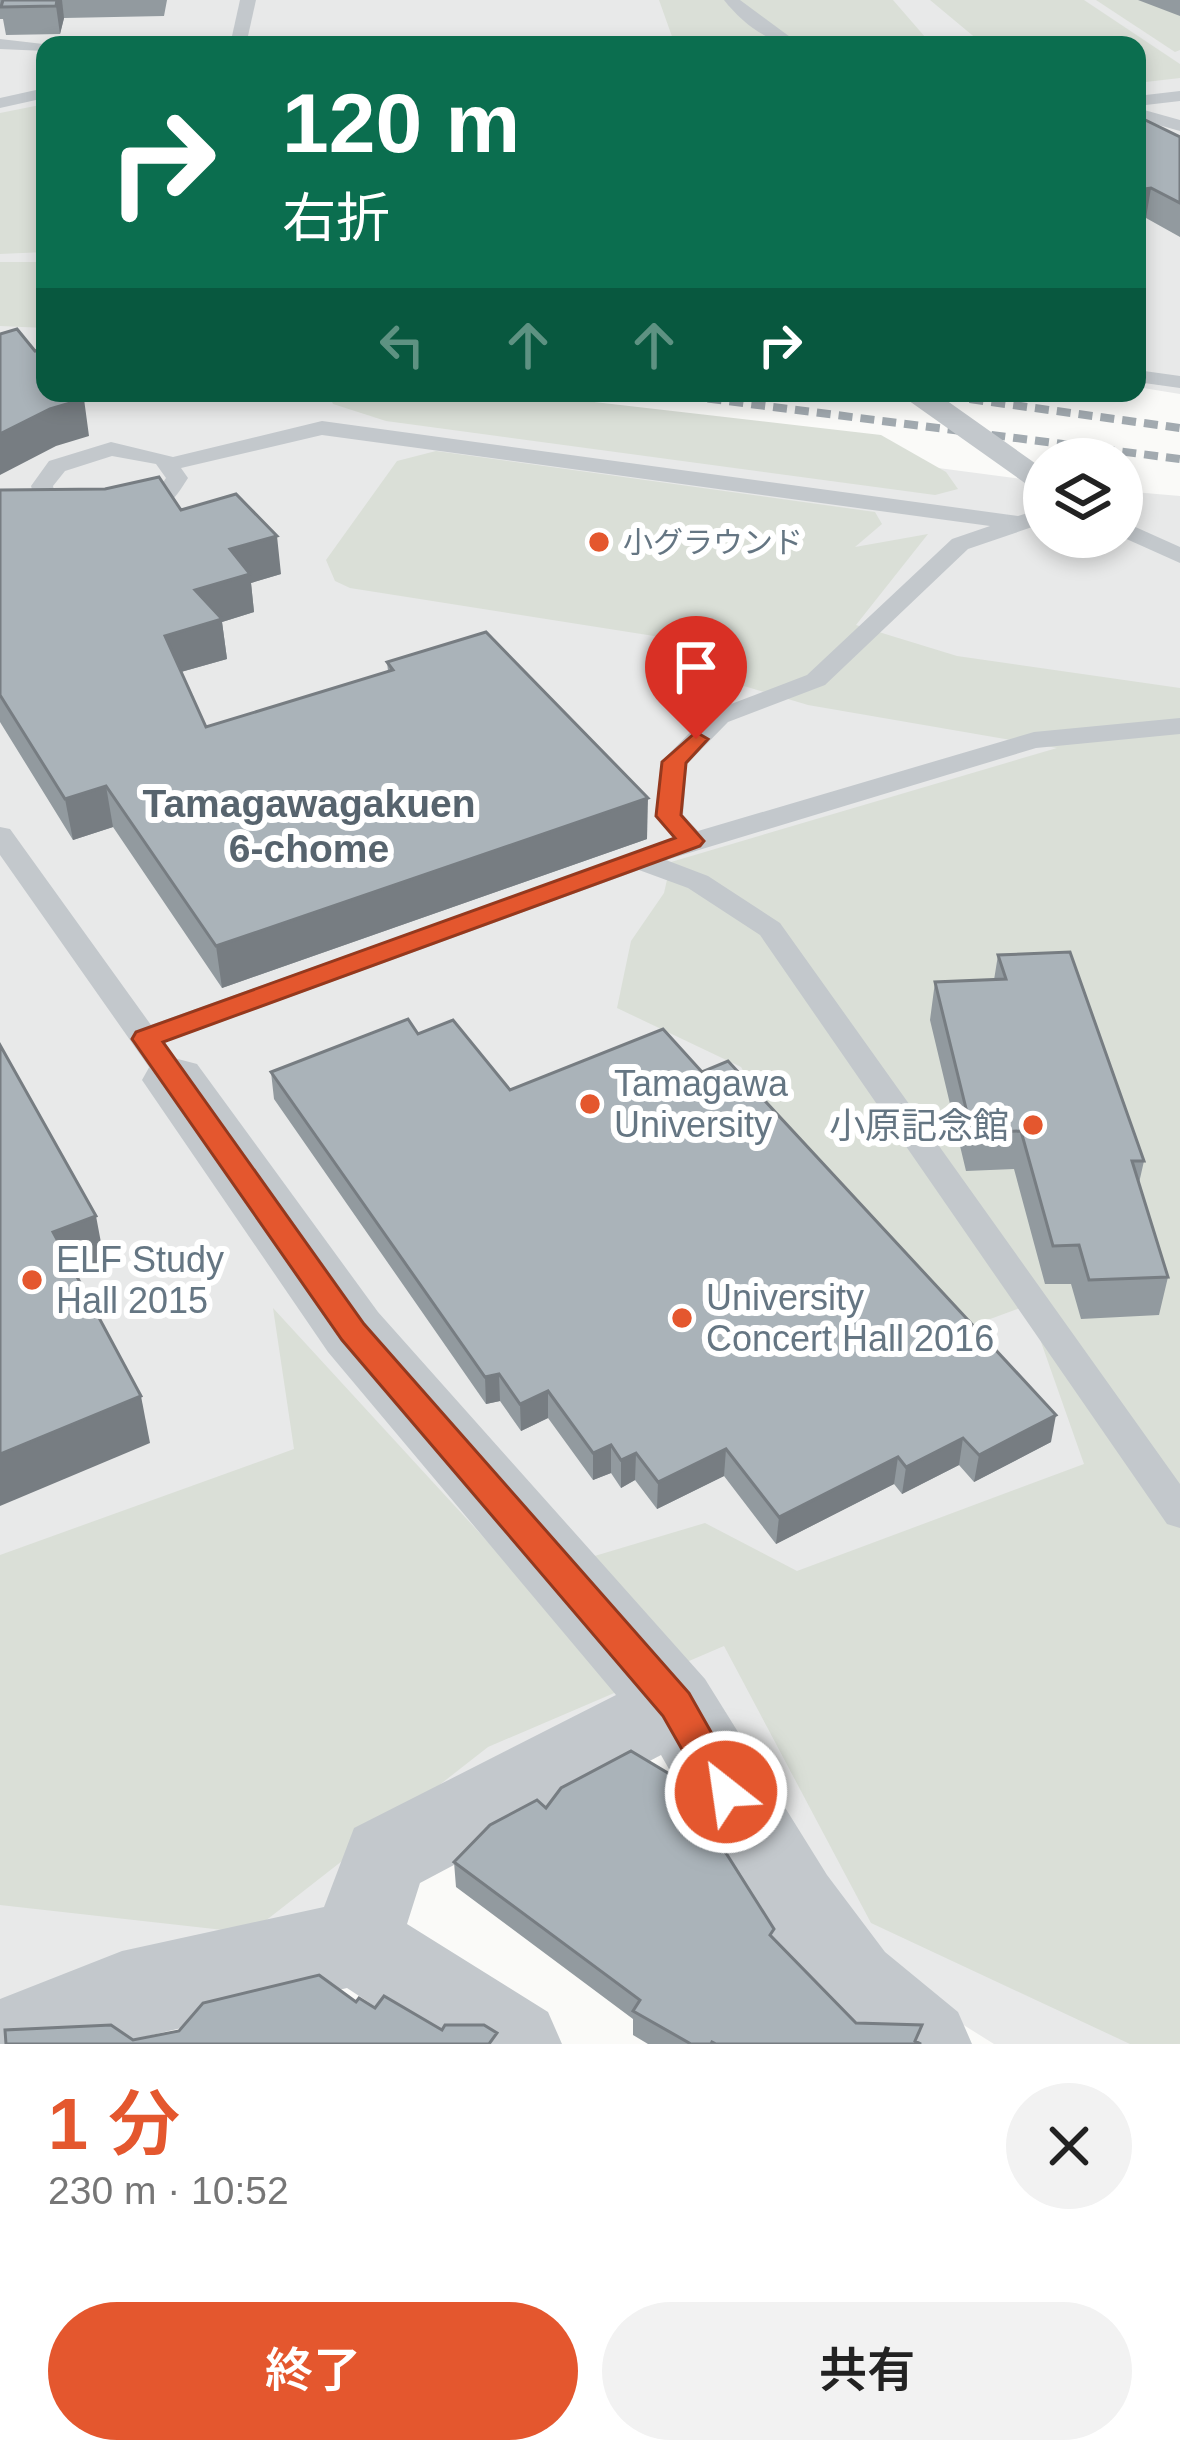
<!DOCTYPE html>
<html lang="ja">
<meta charset="utf-8">
<style>
body{margin:0;font-family:Arial,"Noto Sans JP",sans-serif;background:#f2f2f2;color:#222;height:100vh;display:flex;flex-direction:column;font-size:45px;white-space:nowrap}
*{box-sizing:border-box;margin:0}
p{font-size:39px;color:#767676}
.icon{flex:none;width:66px;height:66px;fill:none;stroke:currentColor;stroke-width:2;stroke-linecap:round;stroke-linejoin:round}
.map{position:relative;height:2044px;overflow:hidden}
.sheet{display:flex;flex-direction:column;background:#fff;flex:1}
.sheet>*{flex:none}
.hud{position:absolute;left:36px;top:36px;width:1110px;height:366px;border-radius:24px;box-shadow:0 6px 18px #0003;background:#0b6e4f;color:#fff;overflow:hidden}
.controls{position:absolute;left:1023px;top:438px;display:grid;gap:24px}
.controls a{display:grid;place-items:center;width:120px;height:120px;border-radius:50%;background:#fff;box-shadow:0 6px 18px #0003;font-size:60px}
.pin{position:absolute;display:grid;place-items:center;width:102px;height:102px;color:#fff;margin:-123px -51px;border-radius:50% 50% 50% 0;rotate:-45deg;box-shadow:0 0 12px #0007}
.pin .icon{rotate:45deg}
.me{position:absolute;width:132px;margin:-66px;rotate:330deg;stroke-linejoin:round;filter:drop-shadow(0 0 9px #0008)}
.turn{display:flex;align-items:center;gap:42px;height:252px;padding:0 48px;font-size:54px}
.turn .icon{width:156px;height:156px;stroke-width:2.5}
.turn b{display:block;font-size:84px;line-height:102px}
.lanes{display:flex;align-items:center;height:114px;padding:0 48px;background:#0003;justify-content:center;gap:60px;direction:ltr}
.lanes .off{opacity:.35}
.round{display:grid;place-items:center;flex:none;width:126px;height:126px;border-radius:63px;background:#f2f2f2}
.overview{display:flex;align-items:center;justify-content:space-between;height:204px;padding:0 48px}
h1{font-size:72px;font-weight:600;line-height:90px;color:#e4572e}
.action{display:flex;gap:24px;margin-top:auto;padding:24px 48px}
.action a{flex:1;height:138px;border-radius:72px;background:#e4572e;color:#fff;font-size:48px;font-weight:600;line-height:138px;text-align:center}
.action a+a{background:#f2f2f2;color:#222}
.map>svg:first-child{display:block}
.built{fill:#e8e9e9}
.green{fill:#dadfd7}
.lines{fill:none;stroke-linecap:round;stroke-linejoin:round}
.service{fill:#c3c8cc;fill-rule:evenodd}
.minor{fill:#c3c8cc;fill-rule:evenodd}
.rail{stroke:#a2aab0;stroke-width:8;stroke-dasharray:14 8;stroke-linecap:butt}
.service-bridge{stroke:#c3c8cc;stroke-width:22}
.wall{fill:#929a9f}
.shaded-wall{fill:#777d82}
.building{fill:#aab3b9;stroke:#777d82;stroke-width:3}
.route{fill:#e4572e;stroke:#94391e;stroke-width:3}
.poi-dot{fill:#e4572e;stroke:#fff;stroke-width:4.5}
.labels{text-anchor:middle;dominant-baseline:central;stroke-width:12;stroke-linejoin:round;paint-order:stroke}
.far-poi-label{font-size:30px;fill:#657683;stroke:#fff;text-anchor:start}
.poi-label{font-size:36px;fill:#657683;stroke:#fff;text-anchor:start}
.neighbourhood-label{font-size:39px;font-weight:bold;fill:#57646e;stroke:#fff}
</style>
<div class="map">
<svg width="1180" height="2044" viewBox="0 0 1180 2044">
<rect width="100%" height="100%" fill="#fafaf8"/>
<polygon class="built" points="0,0 1180,0 1180,394 1137,387 1137,45 45,45 45,393 470,393 463,405 1044,482 1044,537 1122,537 1122,491 1180,496 1180,2044 994,2044 922,1999 825,1887 690,1672 328,1926 0,2038"/>
<g class="green">
<polygon points="659,0 893,0 932,45 675,45"/>
<polygon points="930,0 1084,0 1180,64 1180,78 1137,83 1137,45 984,45"/>
<polygon points="1096,0 1180,0 1180,50 1175,52"/>
<polygon points="45,104 45,252 0,254 0,113"/>
<polygon points="0,262 45,262 45,328 0,326"/>
<polygon points="328,393 516,393 881,435 946,472 958,489 935,495 386,421 333,404"/>
<polygon points="436,451 875,512 882,524 855,547 928,534 856,625 957,656 1180,688 1180,2044 1130,2044 871,1923 724,1646 488,1747 250,1933 0,1905 0,1555 294,1449 273,1308 521,1578 705,1523 797,1571 1084,1464 1028,1305 955,1332 783,1140 741,1067 617,1008 631,941 664,893 671,862 1057,748 808,705 663,662 673,639 350,588 335,581 326,560 397,461"/>
</g>
<g class="lines">
<g class="service">
<polygon points="240,0 256,0 246,45 230,45"/>
<path d="M724 0H740L801 45C770 45 743 24 724 0Z"/>
<polygon points="0,39 52,45 45,45 45,51 0,49"/>
<polygon points="45,88 45,98 0,108 0,98"/>
<polygon points="1180,91 1180,101 1137,106 1137,96"/>
<polygon points="1137,108 1180,120 1180,131 1137,119"/>
<polygon points="1137,370 1180,376 1180,388 1137,382"/>
<path d="M322 421 1018 516 1044 508V523L968 549 825 685 728 722 687 764 683 815 698 831 1034 732 1180 718V734L1036 748 666 860 708 876 780 923 1180 1484V1528L1167 1524 760 935 688 888 639 870 163 1043 189 1080 185 1087H163L0 855V827L10 829 151 1025 674 838 655 816 661 762 710 712 807 675 952 539 990 526 322 435 181 468 188 478C181 489 175 499 164 507 132 529 43 534 31 486L49 461 111 442 173 457ZM112 456 156 464 166 478C141 516 91 516 55 494L53 486 65 471Z"/>
<polygon points="1122,521 1180,547 1180,563 1122,537"/>
</g>
<path class="minor" d="M174 1058 197 1064 378 1312 705 1679 827 1875 885 1952 958 2012 972 2044H855C768 1968 718 1853 661 1755L420 1883 407 1924 548 2012 562 2044H432L347 1988 115 2044H0V1999L122 1951 324 1907 354 1828 616 1695 328 1352 142 1080 151 1064Z"/>
<g class="rail">
<polyline points="664,393 1180,459"/>
<polyline points="926,393 1180,428"/>
</g>
<polyline class="service-bridge" points="917,393 1044,483"/>
</g>
<g class="wall">
<polygon points="0,0 167,0 164,16 64,18 60,34 6,35 3,19 0,19"/>
<polygon points="1138,0 1180,0 1180,16"/>
<polygon points="1137,116 1180,137 1180,237 1146,218 1137,221"/>
<polygon points="0,490 181,510 281,574 251,583 254,612 222,622 227,659 181,672 206,727 388,671 387,662 647,839 222,988 113,827 73,840 0,722"/>
<polygon points="998,955 1144,1161 1139,1183 1168,1277 1159,1315 1081,1319 1071,1284 1045,1284 1014,1169 966,1171 930,1020 935,982 994,980"/>
<polygon points="418,1034 510,1090 702,1072 1051,1442 974,1482 959,1465 902,1494 894,1484 776,1544 724,1476 657,1509 635,1480 621,1488 611,1473 593,1480 548,1418 521,1431 500,1401 486,1404 274,1099 271,1072"/>
<polygon points="697,1802 696,1827 692,1833 773,1938 856,2023 921,2044 648,2044 633,2035 633,2019 456,1887 454,1862 546,1808"/>
</g>
<g class="shaded-wall">
<polygon points="57,0 62,0 64,18 60,34 56,6"/>
<polygon points="1151,188 1146,218 1137,221 1139,191"/>
<polygon points="84,399 89,436 56,446 0,475 0,434 50,409"/>
<polygon points="277,536 281,574 251,583 254,612 222,622 227,659 170,675 165,636 195,590 230,549"/>
<polygon points="106,786 113,827 73,840 65,799"/>
<polygon points="648,798 647,839 222,988 216,946"/>
<polygon points="96,1216 105,1264 64,1280 53,1232"/>
<polygon points="499,1374 500,1401 486,1404 485,1377"/>
<polygon points="548,1391 548,1418 521,1431 520,1404"/>
<polygon points="141,1396 150,1443 0,1506 0,1454"/>
<polygon points="1056,1415 1051,1442 974,1482 979,1455"/>
<polygon points="963,1438 959,1465 902,1494 906,1467"/>
<polygon points="611,1445 611,1473 593,1480 593,1453"/>
<polygon points="726,1449 724,1476 657,1509 658,1482"/>
<polygon points="636,1453 635,1480 621,1488 621,1460"/>
<polygon points="898,1457 894,1484 776,1544 779,1517"/>
<polygon points="697,1802 696,1827 679,1851 680,1826"/>
</g>
<g class="building">
<polygon points="3,0 57,0 56,6 1,7"/>
<polygon points="1137,116 1180,137 1180,203 1151,188 1137,190"/>
<polygon points="17,329 35,351 45,349 45,393 80,393 84,399 50,409 0,434 0,334"/>
<polygon points="159,477 181,510 236,494 277,536 230,549 250,574 195,590 222,619 165,636 206,727 393,670 387,662 486,632 648,798 216,946 106,786 65,799 0,695 0,490 105,489"/>
<polygon points="1070,952 1144,1161 1132,1161 1168,1277 1089,1280 1079,1245 1053,1246 1021,1131 972,1133 935,982 1006,979 998,955"/>
<polygon points="408,1019 418,1034 453,1020 510,1090 663,1029 702,1072 728,1061 1056,1415 979,1455 963,1438 906,1467 898,1457 779,1517 726,1449 658,1482 636,1453 621,1460 611,1445 593,1453 548,1391 520,1404 499,1374 485,1377 271,1072"/>
<polygon points="0,1045 96,1216 53,1232 141,1396 0,1454"/>
<polygon points="631,1751 688,1785 697,1802 680,1826 724,1850 774,1929 770,1935 856,2023 922,2025 915,2041 921,2044 716,2044 712,2042 711,2044 691,2044 633,2011 640,2000 454,1862 490,1825 537,1800 546,1808 561,1788"/>
<polygon points="319,1975 356,2002 359,1998 375,2008 384,1996 442,2030 445,2025 484,2025 497,2033 489,2044 6,2044 5,2030 111,2025 133,2040 179,2031 203,2003"/>
</g>
<polygon class="route" points="696,732 708,739 686,763 681,815 704,841 700,846 163,1042 364,1324 689,1693 745,1792 739,1804 726,1809 713,1804 663,1716 342,1340 132,1039 136,1032 675,838 656,816 662,762"/>
<g class="poi-dot">
<circle cx="599" cy="542" r="12"/>
<circle cx="590" cy="1104" r="12"/>
<circle cx="1033" cy="1125" r="12"/>
<circle cx="32" cy="1280" r="12"/>
<circle cx="682" cy="1318" r="12"/>
</g>
<g class="labels">
<g class="far-poi-label">
<text x="623" y="542">小グラウンド</text>
</g>
<g class="poi-label">
<text x="614" y="1083">Tamagawa<tspan x="614" dy="41">University</tspan></text>
<text x="1009" y="1125" text-anchor="end">小原記念館</text>
<text x="56" y="1259">ELF Study<tspan x="56" dy="41">Hall 2015</tspan></text>
<text x="706" y="1297">University<tspan x="706" dy="41">Concert Hall 2016</tspan></text>
</g>
<g class="neighbourhood-label">
<text x="309" y="803">Tamagawagakuen<tspan x="309" dy="45">6-chome</tspan></text>
</g>
</g>
</svg>
<div class="controls">
<a><svg class="icon" aria-label="layers" viewBox="0 0 24 24"><path d="M12 4l9 5-9 5-9-5zM3 14l9 5 9-5"/></svg></a>
</div>
<div class="pin" style="left:696px;top:739px;background:#d93025"><svg class="icon" aria-label="arrive" viewBox="0 0 24 24"><path d="M6 21V4h12l-3 4 3 4H6"/></svg></div>
<svg class="me" style="left:726px;top:1792px" viewBox="-20 -20 40 40"><circle r="17" fill="#e4572e" stroke="#fff" stroke-width="3"/><path d="M0-11L8 9 0 5-8 9z" fill="#fff"/></svg>
<div class="hud">
<div class="turn"><svg class="icon" aria-label="right" viewBox="0 0 24 24"><path d="M7 20v-9h11M14 6l5 5-5 5"/></svg><div><b>120 m</b>右折</div></div>
<div class="lanes"><svg class="icon off" aria-label="left" viewBox="0 0 24 24"><path d="M17 20v-9H6M10 6l-5 5 5 5"/></svg><svg class="icon off" aria-label="ahead" viewBox="0 0 24 24"><path d="M12 20V5M6 11l6-6 6 6"/></svg><svg class="icon off" aria-label="ahead" viewBox="0 0 24 24"><path d="M12 20V5M6 11l6-6 6 6"/></svg><svg class="icon" aria-label="right" viewBox="0 0 24 24"><path d="M7 20v-9h11M14 6l5 5-5 5"/></svg></div>
</div>
</div>
<section class="sheet">
<div class="overview"><div><h1>1 分</h1><p>230 m · 10:52</p></div><a class="round"><svg class="icon" aria-label="close" viewBox="0 0 24 24"><path d="M6 6l12 12M18 6L6 18"/></svg></a></div>
<div class="action"><a>終了</a><a>共有</a></div>
</section>
